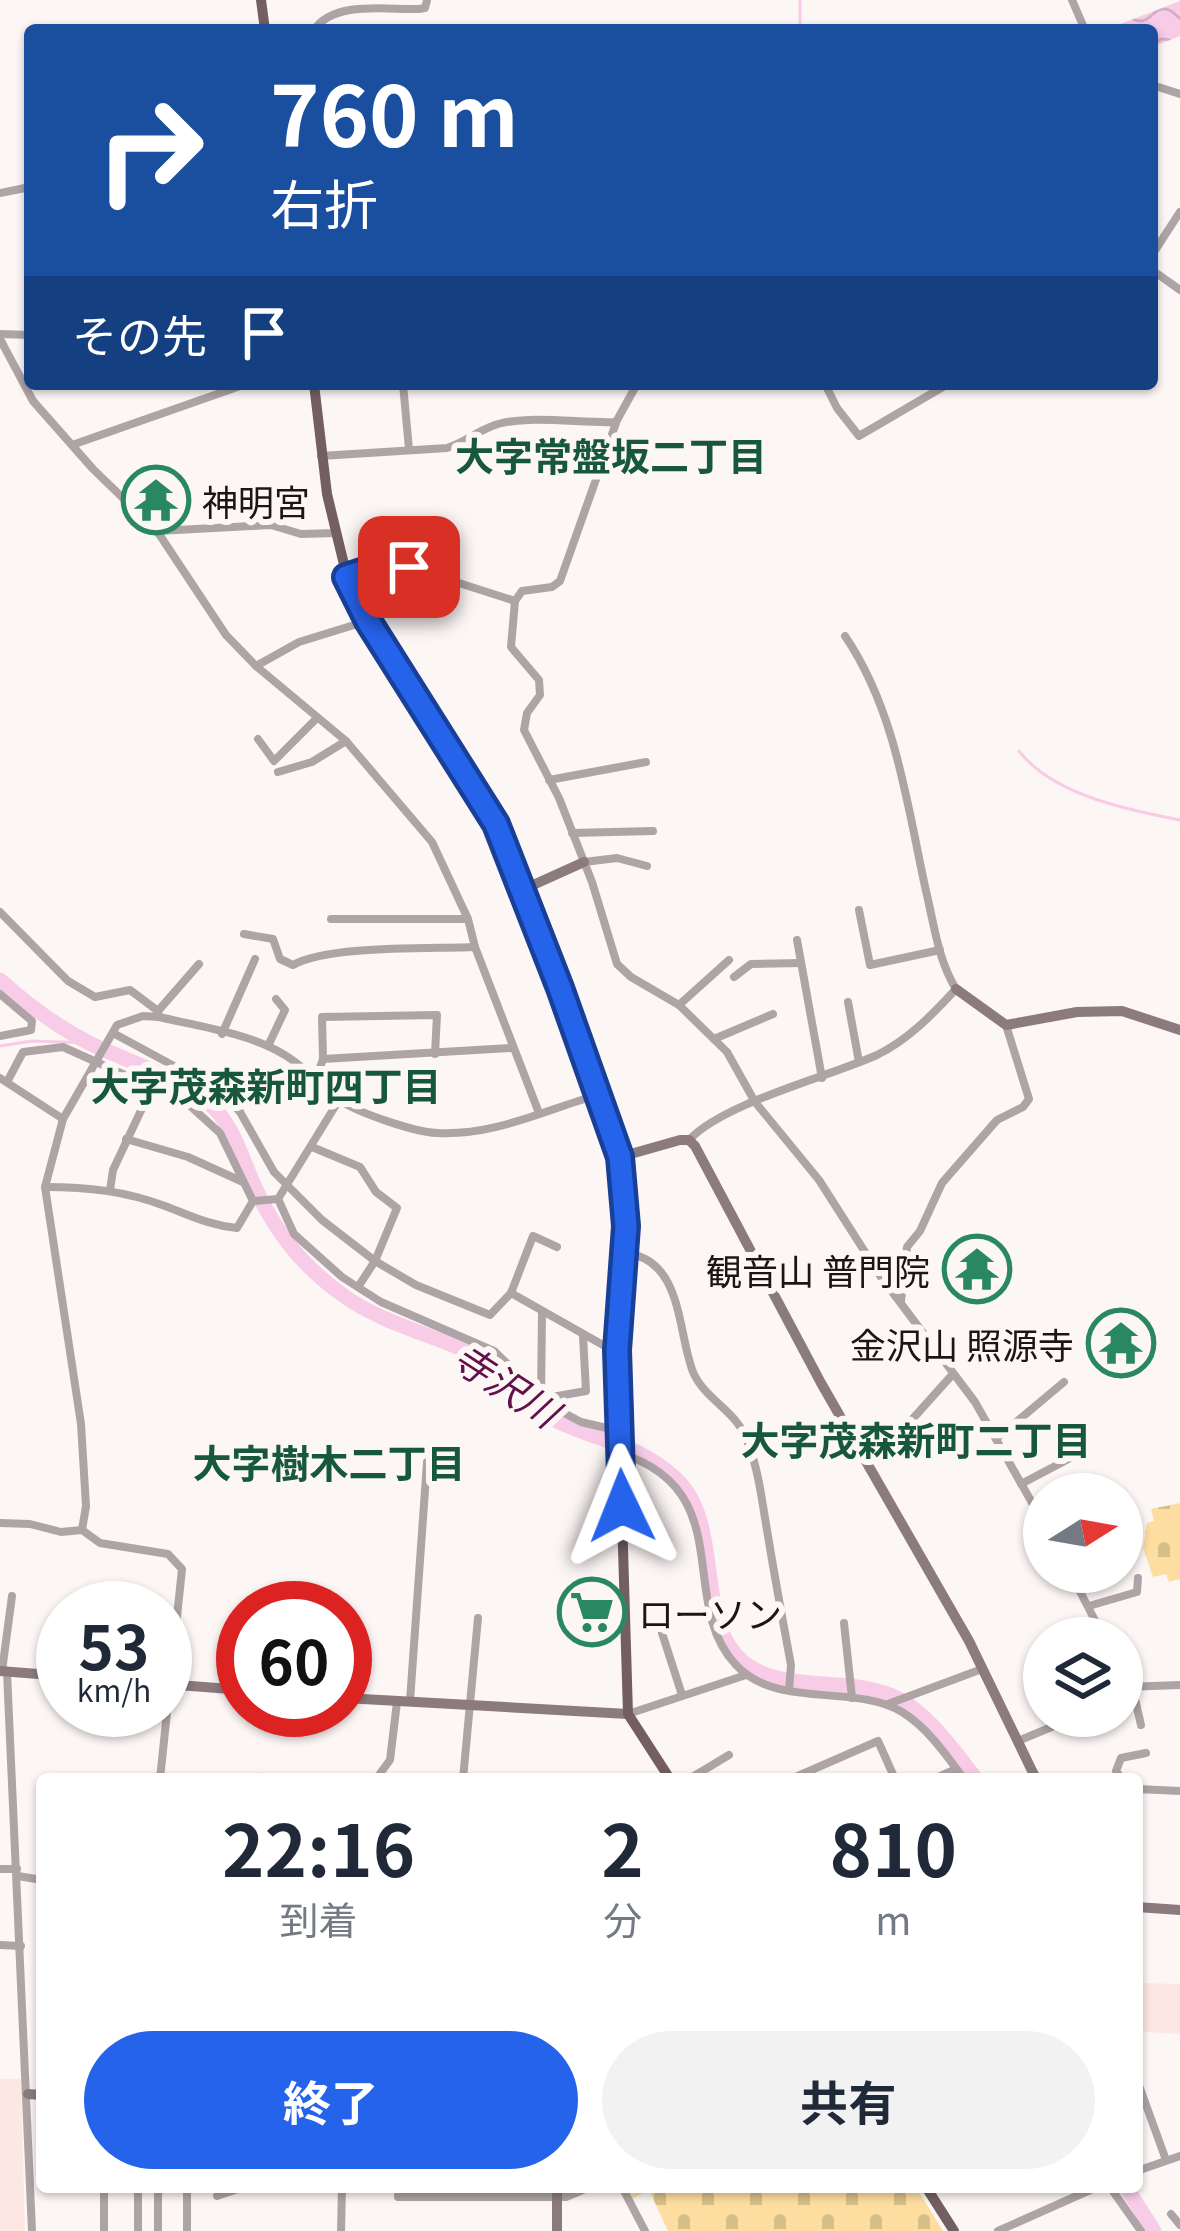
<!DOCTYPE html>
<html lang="ja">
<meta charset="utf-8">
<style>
body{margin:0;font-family:Georgia,"Noto Sans JP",serif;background:#f2f2f3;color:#1f2937;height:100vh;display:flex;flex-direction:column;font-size:45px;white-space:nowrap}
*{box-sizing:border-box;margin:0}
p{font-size:39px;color:#747a83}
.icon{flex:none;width:66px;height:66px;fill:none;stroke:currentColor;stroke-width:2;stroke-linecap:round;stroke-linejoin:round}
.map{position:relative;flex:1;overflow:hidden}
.side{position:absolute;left:36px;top:1773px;width:1107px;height:420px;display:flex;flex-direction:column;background:#fff;border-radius:12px;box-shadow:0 3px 9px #0004}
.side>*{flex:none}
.banner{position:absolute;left:24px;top:24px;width:1134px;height:366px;border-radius:12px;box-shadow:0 3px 9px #0004;background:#1a4fa0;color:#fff;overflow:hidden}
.needle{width:78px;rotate:79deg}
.fabs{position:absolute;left:1023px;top:1473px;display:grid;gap:24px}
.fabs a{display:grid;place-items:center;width:120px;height:120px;border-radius:50%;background:#fff;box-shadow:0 3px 9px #0004;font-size:60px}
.speed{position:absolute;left:36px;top:1581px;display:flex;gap:24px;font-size:60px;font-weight:700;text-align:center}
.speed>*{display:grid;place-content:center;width:156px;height:156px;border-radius:50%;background:#fff;box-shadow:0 3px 9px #0004;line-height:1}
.speed small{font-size:30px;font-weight:400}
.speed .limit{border:18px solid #d22;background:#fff;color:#111}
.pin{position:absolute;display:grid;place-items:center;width:102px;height:102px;color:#fff;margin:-51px;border-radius:24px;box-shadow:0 6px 18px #0006}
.me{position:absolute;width:132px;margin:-66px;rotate:358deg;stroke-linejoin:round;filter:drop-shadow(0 0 9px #0008)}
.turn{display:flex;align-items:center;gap:42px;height:252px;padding:0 48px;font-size:54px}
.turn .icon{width:156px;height:156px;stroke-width:2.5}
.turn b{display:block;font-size:84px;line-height:102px}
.then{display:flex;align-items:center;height:114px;padding:0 48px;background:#0003;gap:24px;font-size:45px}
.eta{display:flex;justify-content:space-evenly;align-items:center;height:204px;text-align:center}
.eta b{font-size:72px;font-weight:700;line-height:84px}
.action{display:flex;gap:24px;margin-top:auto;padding:24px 48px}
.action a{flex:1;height:138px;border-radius:72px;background:#2563eb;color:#fff;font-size:48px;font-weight:700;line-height:138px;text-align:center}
.action a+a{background:#f2f2f3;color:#1f2937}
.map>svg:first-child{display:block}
.built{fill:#fce7e2}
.cemetery{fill:url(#cemetery-stones)}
.water{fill:url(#water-waves)}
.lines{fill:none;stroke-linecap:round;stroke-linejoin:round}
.stream{stroke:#f8cce7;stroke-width:3}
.river{stroke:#f8cce7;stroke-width:15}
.street{stroke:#afa4a5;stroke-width:8}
.secondary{stroke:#8c7b7e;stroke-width:10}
.primary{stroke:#735f62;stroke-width:10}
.route-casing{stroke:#184099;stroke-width:30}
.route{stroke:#2563eb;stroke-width:21}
.labels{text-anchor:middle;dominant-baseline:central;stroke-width:12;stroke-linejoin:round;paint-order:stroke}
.poi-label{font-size:36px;fill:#1e1513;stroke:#fcf6f5;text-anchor:start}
.neighbourhood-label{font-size:39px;font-weight:bold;fill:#17583c;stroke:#fcf6f5}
.water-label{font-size:39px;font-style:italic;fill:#61104c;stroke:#fcf6f5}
</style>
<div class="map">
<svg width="1180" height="2231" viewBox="0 0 1180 2231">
<defs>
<pattern id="cemetery-stones" width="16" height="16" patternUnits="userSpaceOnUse" patternTransform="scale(3)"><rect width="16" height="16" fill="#fddea0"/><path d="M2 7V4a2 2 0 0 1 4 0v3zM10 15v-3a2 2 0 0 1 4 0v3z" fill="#d8be89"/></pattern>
<pattern id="water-waves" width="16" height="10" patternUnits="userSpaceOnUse" patternTransform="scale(3)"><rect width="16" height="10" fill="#f8cce7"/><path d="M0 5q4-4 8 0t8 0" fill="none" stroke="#d4aec5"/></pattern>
</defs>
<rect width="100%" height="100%" fill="#fcf6f5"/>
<g class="built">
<polygon points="1137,1983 1180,1984 1180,2034 1145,2032 1137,2014"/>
<polygon points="0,2079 21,2079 25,2231 0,2231"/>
</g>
<g class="cemetery">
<polygon points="1180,1503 1180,1579 1169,1582 1166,1574 1153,1577 1143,1548 1147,1523 1154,1521 1151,1509"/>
<polygon points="625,2187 916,2187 943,2231 668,2231 649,2190 632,2199"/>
</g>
<polygon class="water" points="1180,1 1180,36 1152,47 1152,30 1105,30"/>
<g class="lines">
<g class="stream">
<polyline points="800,0 800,30"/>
<path d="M1019 751C1053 795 1128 810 1180 820"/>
<polyline points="0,1046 32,1041 90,1043"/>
</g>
<g class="river">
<path d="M0 980C28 1005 56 1026 89 1043 124 1060 184 1079 211 1105 233 1125 242 1158 254 1185 275 1232 302 1266 344 1296 386 1326 441 1336 485 1360 512 1374 527 1406 553 1419 598 1442 636 1442 675 1478 725 1523 693 1620 743 1662 780 1692 841 1678 884 1693 923 1705 952 1748 976 1779"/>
<polyline points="1126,2187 1154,2231"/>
</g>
<g class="street">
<polyline points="1072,0 1085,30"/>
<path d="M314 30C334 0 387 10 419 9L425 8 427 0"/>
<polyline points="1152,85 1180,94"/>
<polyline points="0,193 30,187"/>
<polyline points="1152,255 1180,212"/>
<polyline points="1152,270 1180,290"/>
<polyline points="0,334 30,335"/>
<polyline points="0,339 33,401 93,469 157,531 226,635 256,666 346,741 432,842 468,919 475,947 539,1113"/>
<polyline points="403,384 409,449"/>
<polyline points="825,384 837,408 859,436 948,384"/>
<polyline points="72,445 246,384"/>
<path d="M321 456 447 448C463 443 475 433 490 427 520 413 582 424 616 422L637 384"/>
<polyline points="158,531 271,525 301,534 336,533"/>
<polyline points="347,577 384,565 409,567 515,601"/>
<polyline points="515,601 511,647 539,680 540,695 527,713 524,730 559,798 592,882 617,964 631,977 679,1005 727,1052 755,1102 819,1180 881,1277 975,1402 1044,1524"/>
<polyline points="515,601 522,591 552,587 560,581 616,423"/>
<polyline points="256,666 299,642 367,621"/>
<polyline points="258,739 274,761 317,718"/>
<polyline points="278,772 312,762 346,741"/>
<polyline points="549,780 646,762"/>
<polyline points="572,833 653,831"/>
<polyline points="584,862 617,858 647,866"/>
<polyline points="859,910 870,965 940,950"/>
<polyline points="0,912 68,981 95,997 130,990 158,1011 159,1017"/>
<polyline points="331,919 467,919"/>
<path d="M244 934 273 939 280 959 293 965C328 945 430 949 475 947"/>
<polyline points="797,940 822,1078"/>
<polyline points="734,977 751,964 801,963"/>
<polyline points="0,994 32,1021 31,1030 0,1036"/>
<polyline points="848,1002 859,1062"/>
<polyline points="679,1005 729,960"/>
<polyline points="158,1011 199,964"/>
<polyline points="113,1033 222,1092 240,1112 274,1172 322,1220 375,1261 416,1285 490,1315 511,1293 610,1349 617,1350"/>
<polyline points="222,1034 255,959"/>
<polyline points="714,1039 773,1014"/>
<polyline points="268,1046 285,1010 276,999"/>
<polyline points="323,1059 512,1048"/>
<polyline points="0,1078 63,1119"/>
<polyline points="316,1079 323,1059 322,1017 437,1015 435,1054"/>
<polyline points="7,1082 23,1052 63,1047 187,1103 220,1133 253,1201"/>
<polyline points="126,1139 188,1157 243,1182"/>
<path d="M689 1140C723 1103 828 1077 877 1055 908 1040 933 1014 956 989 938 960 934 924 926 891 907 805 896 711 845 636"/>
<polyline points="312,1147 360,1167 376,1192 397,1208 375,1261 358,1287"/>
<path d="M45 1187C88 1187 125 1191 165 1206 191 1216 209 1225 237 1228L253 1201"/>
<polyline points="110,1190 113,1170 153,1085"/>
<polyline points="278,1199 294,1234 342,1277 381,1302 494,1351 553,1407 581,1422 619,1431"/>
<polyline points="278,1199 339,1100"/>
<polyline points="253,1201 278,1199"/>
<path d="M625 1253C683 1259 677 1331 693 1372 704 1398 734 1410 745 1436 759 1467 762 1503 768 1536 775 1579 783 1622 791 1665L789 1690"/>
<polyline points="511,1293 533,1236 557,1247"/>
<polyline points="901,1301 907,1247 920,1231 942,1183 997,1120 1023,1107 1029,1099 1006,1025"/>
<polyline points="542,1311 541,1399 586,1391 583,1336"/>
<polyline points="996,1439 1064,1382"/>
<path d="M620 1453C740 1491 676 1602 736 1665 778 1710 853 1683 902 1712 927 1727 947 1756 964 1779"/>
<polyline points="864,1453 908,1424 952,1375"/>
<polyline points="1021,1484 1078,1454"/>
<polyline points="0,1523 30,1524 61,1532 82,1530 100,1543 168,1554 182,1569 160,1779"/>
<path d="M82 1530 86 1506 81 1424 45 1187 63 1119 117 1025 143 1016 159 1017C198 1026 248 1033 283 1054 305 1066 320 1087 341 1101 359 1113 414 1132 437 1133 495 1136 544 1110 598 1095"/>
<polyline points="1070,1572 1104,1638"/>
<polyline points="1089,1606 1137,1592 1138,1578"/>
<polyline points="844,1623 852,1698"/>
<polyline points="662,1633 682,1695"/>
<polyline points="2,1671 12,1596"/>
<polyline points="7,1672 32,2231"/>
<polyline points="1122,1682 1127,1696 1135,1699 1141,1725"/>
<polyline points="1124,1687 1180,1685"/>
<polyline points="410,1701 427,1462"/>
<polyline points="888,1704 982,1669"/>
<polyline points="628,1714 746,1675"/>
<polyline points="1018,1741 1078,1716"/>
<polyline points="262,1779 263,1777"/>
<polyline points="376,1779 390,1760 397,1702"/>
<polyline points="463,1779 478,1618"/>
<polyline points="689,1779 729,1755"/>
<polyline points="791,1779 878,1741 895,1779"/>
<polyline points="934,1779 956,1769"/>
<polyline points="1122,1779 1116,1771 1121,1758 1146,1753"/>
<polyline points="1137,1789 1180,1791"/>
<polyline points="0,1869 17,1869"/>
<polyline points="18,1876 42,1880"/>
<polyline points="0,1945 21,1946"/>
<polyline points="1137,2080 1166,2160"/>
<polyline points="1137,2171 1180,2156"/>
<polyline points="158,2187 158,2231"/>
<polyline points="187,2187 187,2231"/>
<polyline points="399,2187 398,2197 566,2197 590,2187"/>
<polyline points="622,2187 645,2231"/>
<polyline points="1110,2187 1141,2231"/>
<polyline points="217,2196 244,2187"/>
<polyline points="1171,2214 1180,2225"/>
<polyline points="104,2231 104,2187"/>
<polyline points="138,2231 138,2187"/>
<polyline points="341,2231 342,2187"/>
<polyline points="998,2231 1097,2187"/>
</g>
<g class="secondary">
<polyline points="522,890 584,862"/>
<polyline points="956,989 1006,1025 1077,1012 1122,1011 1180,1030"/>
<polyline points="620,1157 680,1140 689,1140 695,1146 821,1383 969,1641 1036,1779"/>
<polyline points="0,1671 63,1676"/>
<polyline points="165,1684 243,1690"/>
<polyline points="345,1698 628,1714"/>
<polyline points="1137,1907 1180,1910"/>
<polyline points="28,2094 42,2095"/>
<polyline points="557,2187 557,2231"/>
</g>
<g class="primary">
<polyline points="261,0 265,30"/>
<polyline points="314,384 327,494 347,577 367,621 496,823 560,988 620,1157 625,1245 617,1350 628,1714 670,1779"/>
<polyline points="926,2187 954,2231"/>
</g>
</g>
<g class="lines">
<defs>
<polyline id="route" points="409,567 383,565 346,577 368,621 496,824 560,988 620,1157 626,1226 617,1350 622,1506"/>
</defs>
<use href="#route" class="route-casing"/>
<use href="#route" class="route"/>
</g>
<defs>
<symbol id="temple-ring" viewBox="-11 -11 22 22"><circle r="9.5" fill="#fcf6f5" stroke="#2a8860" stroke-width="1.5"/><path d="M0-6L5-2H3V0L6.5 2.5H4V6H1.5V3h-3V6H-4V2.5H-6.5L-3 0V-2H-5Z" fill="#2a8860"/></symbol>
<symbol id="supermarket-ring" viewBox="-11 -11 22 22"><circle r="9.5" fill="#fcf6f5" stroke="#2a8860" stroke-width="1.5"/><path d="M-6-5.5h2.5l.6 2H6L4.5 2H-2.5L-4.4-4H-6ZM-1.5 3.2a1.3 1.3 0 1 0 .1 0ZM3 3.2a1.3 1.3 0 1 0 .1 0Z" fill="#2a8860"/></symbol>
</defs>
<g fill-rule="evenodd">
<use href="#temple-ring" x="118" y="462" width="76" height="76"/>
<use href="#temple-ring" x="939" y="1231" width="76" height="76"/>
<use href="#temple-ring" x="1083" y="1305" width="76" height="76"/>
<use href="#supermarket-ring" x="554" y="1574" width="76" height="76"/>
</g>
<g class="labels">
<g class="poi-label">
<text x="202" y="500">神明宮</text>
<text x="930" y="1269" text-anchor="end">観音山 普門院</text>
<text x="1074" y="1343" text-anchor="end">金沢山 照源寺</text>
<text x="638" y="1612">ローソン</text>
</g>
<g class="neighbourhood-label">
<text x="611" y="454">大字常盤坂二丁目</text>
<text x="266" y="1084">大字茂森新町四丁目</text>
<text x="916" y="1438">大字茂森新町二丁目</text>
<text x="329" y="1461">大字樹木二丁目</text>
</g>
<g class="water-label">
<text transform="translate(507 1383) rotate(33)">寺沢川</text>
</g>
</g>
</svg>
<div class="fabs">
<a><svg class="needle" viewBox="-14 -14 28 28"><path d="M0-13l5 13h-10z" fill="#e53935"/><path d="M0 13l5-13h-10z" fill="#747a83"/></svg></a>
<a><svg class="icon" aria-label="layers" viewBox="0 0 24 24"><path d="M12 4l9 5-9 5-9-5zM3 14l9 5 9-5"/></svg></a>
</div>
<div class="speed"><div>53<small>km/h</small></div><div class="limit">60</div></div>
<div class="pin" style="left:409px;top:567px;background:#d93025"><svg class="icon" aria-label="arrive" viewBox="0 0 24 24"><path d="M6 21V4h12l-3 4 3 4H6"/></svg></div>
<svg class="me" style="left:622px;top:1506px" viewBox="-20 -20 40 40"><path d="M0-17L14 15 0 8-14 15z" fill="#2563eb" stroke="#fff" stroke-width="4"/></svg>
<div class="banner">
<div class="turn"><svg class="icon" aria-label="right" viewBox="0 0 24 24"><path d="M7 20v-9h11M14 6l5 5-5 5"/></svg><div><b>760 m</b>右折</div></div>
<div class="then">その先<svg class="icon" aria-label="arrive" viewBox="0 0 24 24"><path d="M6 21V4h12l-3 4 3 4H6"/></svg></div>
</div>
<section class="side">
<div class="eta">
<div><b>22:16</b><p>到着</p></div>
<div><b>2</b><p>分</p></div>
<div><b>810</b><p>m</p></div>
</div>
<div class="action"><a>終了</a><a>共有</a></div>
</section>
</div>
